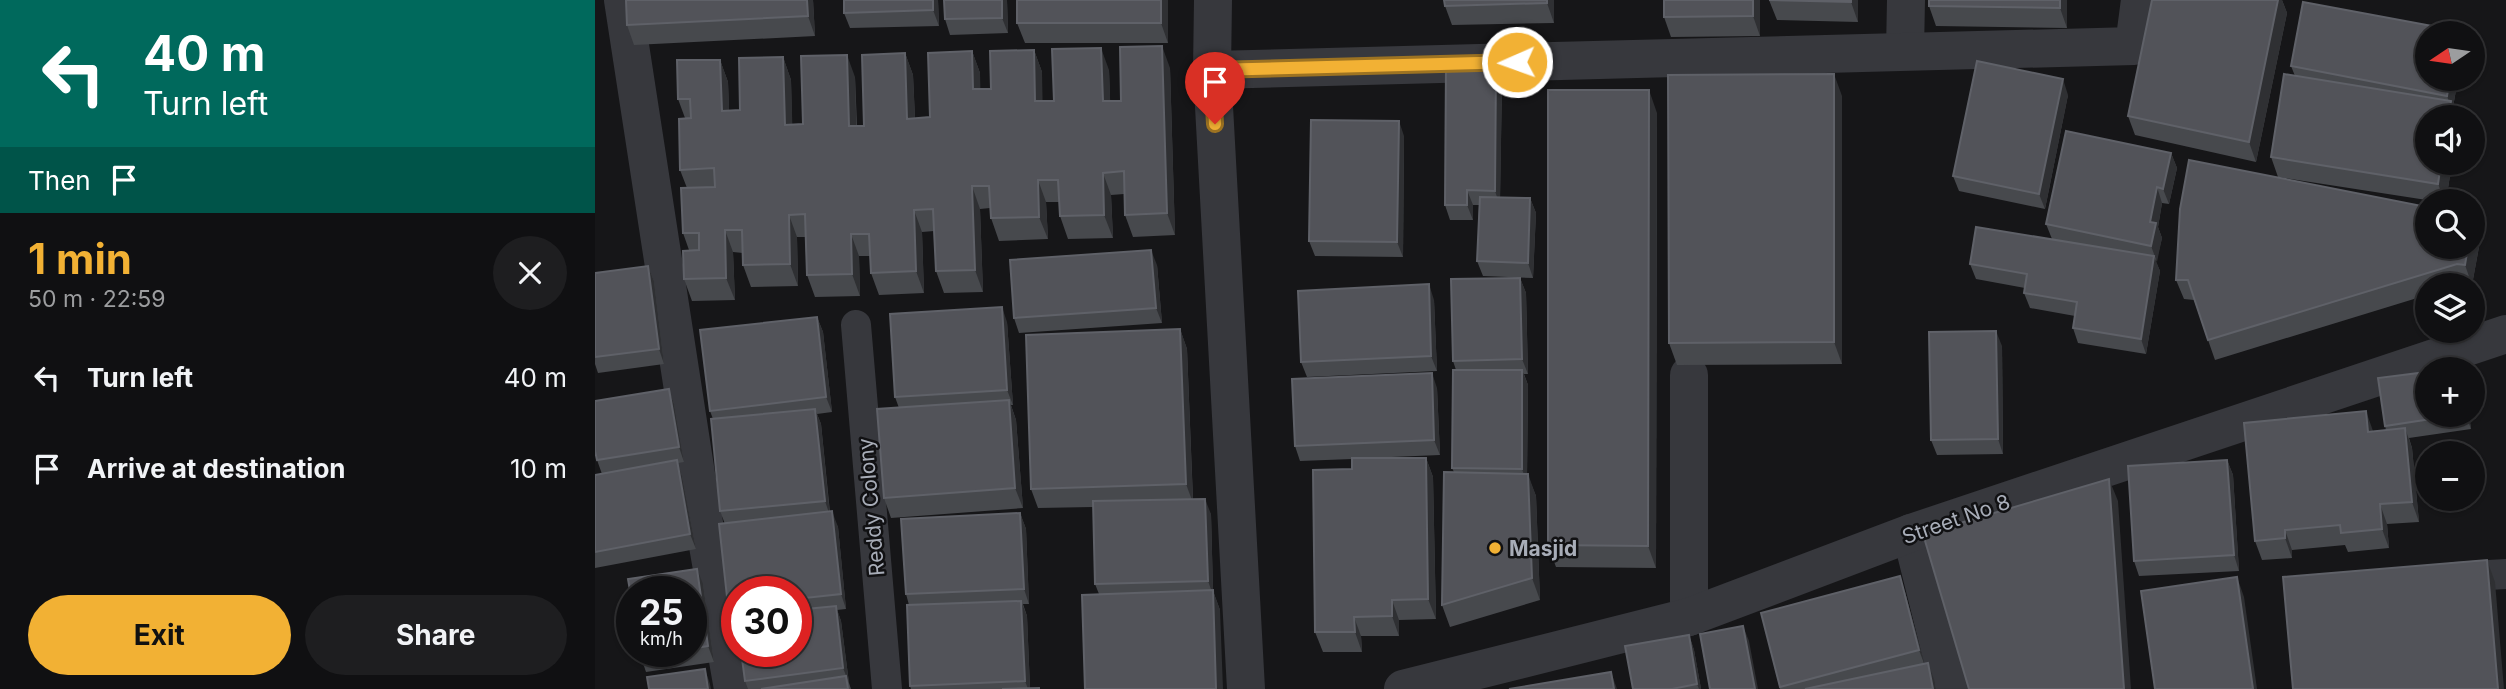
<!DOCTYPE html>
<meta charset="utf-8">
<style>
body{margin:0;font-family:Inter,sans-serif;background:#1e1e20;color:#f1f3f6;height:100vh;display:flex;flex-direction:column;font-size:26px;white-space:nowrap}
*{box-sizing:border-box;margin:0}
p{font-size:23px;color:#9c9d9f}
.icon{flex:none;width:38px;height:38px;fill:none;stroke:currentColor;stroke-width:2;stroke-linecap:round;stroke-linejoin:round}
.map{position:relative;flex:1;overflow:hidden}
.side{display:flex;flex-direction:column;background:#101012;width:595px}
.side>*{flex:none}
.hud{background:#00695c;color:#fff;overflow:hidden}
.needle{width:46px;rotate:257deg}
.controls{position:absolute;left:1820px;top:21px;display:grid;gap:14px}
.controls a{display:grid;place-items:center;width:70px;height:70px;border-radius:50%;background:#101012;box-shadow:0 2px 5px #0004,0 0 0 2px #303032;font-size:35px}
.speed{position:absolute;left:21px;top:576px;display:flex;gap:14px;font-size:35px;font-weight:700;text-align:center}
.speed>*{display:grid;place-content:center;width:91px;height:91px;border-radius:50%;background:#101012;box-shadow:0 2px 5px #0004,0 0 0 2px #303032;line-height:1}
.speed small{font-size:18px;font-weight:400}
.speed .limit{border:10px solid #d22;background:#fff;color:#111}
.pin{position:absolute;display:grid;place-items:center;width:60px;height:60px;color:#fff;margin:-72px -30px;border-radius:50% 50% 50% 0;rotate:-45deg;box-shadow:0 0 7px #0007}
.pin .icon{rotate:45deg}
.me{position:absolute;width:77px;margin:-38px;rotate:268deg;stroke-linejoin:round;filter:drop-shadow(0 0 5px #0008)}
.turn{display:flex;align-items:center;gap:24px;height:147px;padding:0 28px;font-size:32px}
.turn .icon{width:91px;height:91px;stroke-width:2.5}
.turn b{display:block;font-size:49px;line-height:60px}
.then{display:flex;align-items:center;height:66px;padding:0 28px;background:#0003;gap:14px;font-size:26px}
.round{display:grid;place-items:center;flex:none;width:74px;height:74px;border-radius:37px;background:#1e1e20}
.head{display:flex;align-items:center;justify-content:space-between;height:119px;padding:0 28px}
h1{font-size:42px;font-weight:700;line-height:52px;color:#f2b134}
.cta{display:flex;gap:14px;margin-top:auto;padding:14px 28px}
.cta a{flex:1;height:80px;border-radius:42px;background:#f2b134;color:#111;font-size:28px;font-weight:700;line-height:80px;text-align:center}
.cta a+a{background:#1e1e20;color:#f1f3f6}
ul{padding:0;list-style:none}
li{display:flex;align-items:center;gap:21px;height:91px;padding:0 28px}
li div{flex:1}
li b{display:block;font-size:26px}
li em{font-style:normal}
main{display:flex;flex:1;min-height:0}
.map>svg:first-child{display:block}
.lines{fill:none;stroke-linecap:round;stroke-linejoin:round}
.lane{stroke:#37383d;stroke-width:30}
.street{stroke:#37383d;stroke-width:38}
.wall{fill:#47494d}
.shaded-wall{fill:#2f3033}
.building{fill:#525359;stroke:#5f6168;stroke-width:2}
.route-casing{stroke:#9d7322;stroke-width:18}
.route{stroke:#f2b134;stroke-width:12}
.poi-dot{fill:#f2b134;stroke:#111113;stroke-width:2.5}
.labels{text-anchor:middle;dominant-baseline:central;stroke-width:5;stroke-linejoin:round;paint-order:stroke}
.street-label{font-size:21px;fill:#a8adb8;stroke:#111113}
.poi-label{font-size:21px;font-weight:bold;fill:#a8adb8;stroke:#111113;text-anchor:start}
</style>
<main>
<section class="side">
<div class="hud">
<div class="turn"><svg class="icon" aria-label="left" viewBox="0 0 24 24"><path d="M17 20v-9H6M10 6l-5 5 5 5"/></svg><div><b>40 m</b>Turn left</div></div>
<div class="then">Then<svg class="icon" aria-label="arrive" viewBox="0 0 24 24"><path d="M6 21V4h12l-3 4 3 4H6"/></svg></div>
</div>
<div class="head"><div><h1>1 min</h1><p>50 m · 22:59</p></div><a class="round"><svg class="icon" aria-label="close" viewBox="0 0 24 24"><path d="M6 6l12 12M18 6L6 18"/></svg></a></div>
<ul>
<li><svg class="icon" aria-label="left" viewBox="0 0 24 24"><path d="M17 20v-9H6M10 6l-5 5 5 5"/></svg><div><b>Turn left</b></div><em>40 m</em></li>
<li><svg class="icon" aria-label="arrive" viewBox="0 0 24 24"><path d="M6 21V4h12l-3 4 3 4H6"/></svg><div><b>Arrive at destination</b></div><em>10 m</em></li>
</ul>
<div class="cta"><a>Exit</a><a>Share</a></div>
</section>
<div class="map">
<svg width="1911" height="689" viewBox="0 0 1911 689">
<rect width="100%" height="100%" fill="#161618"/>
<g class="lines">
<g class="lane">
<polyline points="261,325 292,689"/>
<polyline points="1859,577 1911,574"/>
</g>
<g class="street">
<polyline points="28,0 105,500 138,689"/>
<polyline points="618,0 617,70 651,689"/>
<polyline points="1310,51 1311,0"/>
<polyline points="617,70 1539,46 1545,0"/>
<polyline points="1316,533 1355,689"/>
<polyline points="1094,617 1094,375"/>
<polyline points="808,689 1094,617 1316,533 1911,334"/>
</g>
</g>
<g class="wall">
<polygon points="218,0 220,36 39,45 32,25"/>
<polygon points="343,0 344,26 255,28 249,13"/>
<polygon points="349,0 412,0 413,33 355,35 350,19"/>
<polygon points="422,0 573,0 573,43 430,43 422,23"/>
<polygon points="849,0 959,0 959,23 857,25 850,6"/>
<polygon points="1165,0 1165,36 1076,37 1069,17"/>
<polygon points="1174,0 1263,0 1263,22 1182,20"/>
<polygon points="1334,0 1472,0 1472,28 1341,26 1334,6"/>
<polygon points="1557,0 1687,0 1692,13 1661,162 1540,135 1533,116"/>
<polygon points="439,50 447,72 447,101 459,101 514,70 515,101 526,101 575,68 580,235 538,237 530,215 529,194 516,195 518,238 473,239 465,216 464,202 451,202 453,239 404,241 396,218 395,208 385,209 388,292 349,293 341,271 339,231 327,232 329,293 284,295 276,273 275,256 264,256 265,296 220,297 212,275 210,237 202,237 203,286 156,287 148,265 148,253 138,252 140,300 97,301 89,279 94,250 88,233 92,188 85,170 90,118 83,99 125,60 133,82 134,111 145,110 188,57 196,80 197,124 208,124 260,77 262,126 269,126 310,53 318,75 320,118 335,117 377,51 385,73 385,89 396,89"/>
<polygon points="1696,66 1863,79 1858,107 1832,163 1857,163 1851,201 1838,201 1683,177 1676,157 1700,76"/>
<polygon points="907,82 905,197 935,198 941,213 938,278 888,276 882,261 884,205 878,205 878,220 855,220 850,205"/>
<polygon points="1473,95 1450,209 1364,191 1358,176"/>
<polygon points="1247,96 1247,364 1082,365 1074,343"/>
<polygon points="1062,113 1061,568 961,567 953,545"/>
<polygon points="809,136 808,257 720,256 714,241"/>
<polygon points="1576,153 1582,168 1574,204 1567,203 1563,227 1567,238 1561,262 1565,271 1551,354 1483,343 1478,328 1480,316 1435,308 1429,293 1430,288 1381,279 1375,264 1457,239 1451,224"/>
<polygon points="1879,217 1886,236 1877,285 1869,283 1863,285 1832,285 1832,295 1620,360 1599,300 1589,299 1581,280"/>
<polygon points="562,265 567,323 424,333 419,318"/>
<polygon points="53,266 59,281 69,364 3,373 0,364 0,273"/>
<polygon points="925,278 931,293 933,374 929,374 933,385 932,474 941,496 945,600 855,627 847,605 859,472 857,468 861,370 858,361"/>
<polygon points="839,300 842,371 712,377 706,362"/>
<polygon points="222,317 228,332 237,412 222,414 226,424 235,512 243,527 251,609 242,610 246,621 254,683 256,689 153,689 150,681 201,651 201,592 142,592 142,621 139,622 133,606 130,524 125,511 118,419 115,411"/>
<polygon points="412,322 418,405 416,405 421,420 428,508 296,518 289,498 304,408 300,397"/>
<polygon points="585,329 592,349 598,499 616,514 618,591 625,610 504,594 500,584 498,507 443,508 436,489"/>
<polygon points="1407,346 1408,454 1342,455 1336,440"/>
<polygon points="842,388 845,455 773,458 831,458 838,477 841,619 804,620 804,636 766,636 767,652 728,652 720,632 757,469 757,459 705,461 700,446"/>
<polygon points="74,389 79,404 89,462 83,463 87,476 101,549 0,568 0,475 7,474 2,460"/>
<polygon points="1832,415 1874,415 1876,429 1814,438 1817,448 1824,522 1792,524 1794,548 1753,552 1750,545 1697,550 1697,558 1667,560 1660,541 1778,431 1791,430 1790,426"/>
<polygon points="1632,460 1638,475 1644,571 1544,576 1539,561"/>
<polygon points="425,513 431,529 434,604 428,604 432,616 435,688 445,689 316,689 315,686 314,605 311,594"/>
<polygon points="108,584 119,662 51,672 44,651 96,651 96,592"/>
<polygon points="1310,592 1329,663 1340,682 1341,689 1185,689 1166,613"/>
<polygon points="1094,635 1099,650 1106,689 1038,689"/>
</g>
<g class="shaded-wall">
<polygon points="212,0 218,0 220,36 213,16"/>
<polygon points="338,0 343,0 344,26 338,10"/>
<polygon points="407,0 412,0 413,33 407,18"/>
<polygon points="566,0 573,0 573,43 566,23"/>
<polygon points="952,0 959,0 959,23 952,3"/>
<polygon points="1158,0 1165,0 1165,36 1158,16"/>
<polygon points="1256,0 1263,0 1263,22 1256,2"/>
<polygon points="1465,0 1472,0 1472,28 1465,8"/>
<polygon points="1683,0 1687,0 1692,13 1661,162 1654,142"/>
<polygon points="567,46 575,68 580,235 572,213"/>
<polygon points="506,48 514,70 516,123 508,101"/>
<polygon points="439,50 447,72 448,123 440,101"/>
<polygon points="377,51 385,73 386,111 378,89"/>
<polygon points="310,53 318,75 321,141 312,119"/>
<polygon points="252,55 260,77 262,149 254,126"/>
<polygon points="188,57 196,80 198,147 190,125"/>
<polygon points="125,60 133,82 135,133 127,111"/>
<polygon points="901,67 907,82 905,206 900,191"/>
<polygon points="1239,74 1247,96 1247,364 1239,342"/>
<polygon points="1468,79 1473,95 1450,209 1444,194"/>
<polygon points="1855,79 1863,79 1858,107 1862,117 1853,117 1855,105 1852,96"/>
<polygon points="1054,90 1062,113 1061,568 1053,546"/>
<polygon points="804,121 809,136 808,257 802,242"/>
<polygon points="1576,153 1582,168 1574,204 1568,189"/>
<polygon points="1846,163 1857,163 1851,201 1850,201 1843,184"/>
<polygon points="508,173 516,195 518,238 509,215"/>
<polygon points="443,180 451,202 453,239 444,217"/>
<polygon points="377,186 385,209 388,292 380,270"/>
<polygon points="1562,187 1567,203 1563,227 1567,238 1562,262 1556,246 1555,222"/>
<polygon points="872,190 878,205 878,220 872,205"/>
<polygon points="935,198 941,213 938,278 933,263"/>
<polygon points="319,210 327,232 329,293 321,271"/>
<polygon points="194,215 202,237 203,286 195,264"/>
<polygon points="1879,217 1886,236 1877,285 1870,265 1873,247 1878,247 1878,225"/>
<polygon points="130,230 138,252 140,300 131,278"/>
<polygon points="256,234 264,256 265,296 257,274"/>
<polygon points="556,250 562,265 567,323 561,308"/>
<polygon points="1559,256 1565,271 1551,354 1546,339"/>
<polygon points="53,266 59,281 69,364 64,349"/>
<polygon points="925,278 931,293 933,374 927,359"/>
<polygon points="834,284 839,300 842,371 836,356"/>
<polygon points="407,307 412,322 418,405 412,390"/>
<polygon points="222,317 228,332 237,412 231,397"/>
<polygon points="585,329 592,349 598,503 591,484"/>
<polygon points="1401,331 1407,346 1408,454 1403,439"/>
<polygon points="927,370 933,385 932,484 927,469"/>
<polygon points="837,373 842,388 845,455 839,440"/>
<polygon points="74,389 79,404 89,462 84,447"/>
<polygon points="414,400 421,420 428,508 420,488"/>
<polygon points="220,409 226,424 235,516 230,501"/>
<polygon points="1771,411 1778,431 1780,452 1773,432"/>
<polygon points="1871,415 1874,415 1876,429"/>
<polygon points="1810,428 1817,448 1824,522 1817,502"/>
<polygon points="831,458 838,477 841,619 833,599"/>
<polygon points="82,460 87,476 101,549 95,534"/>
<polygon points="1632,460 1638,475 1644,571 1639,555"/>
<polygon points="933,474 941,496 945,600 937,578"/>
<polygon points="1514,479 1523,501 1536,689 1529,689"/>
<polygon points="610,499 616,514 618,591 625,610 628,689 621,689 618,595 613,581"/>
<polygon points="1785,504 1792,524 1794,548 1787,529"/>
<polygon points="237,511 243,527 251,609 246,594"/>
<polygon points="425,513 431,529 434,604 429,589"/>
<polygon points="1690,530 1697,550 1697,558 1690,538"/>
<polygon points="1892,560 1900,582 1909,689 1903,689"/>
<polygon points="102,569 108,584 119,662 113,646"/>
<polygon points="1305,576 1310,592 1330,666 1324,650"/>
<polygon points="1642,577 1649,597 1662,689 1658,689"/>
<polygon points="797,600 804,620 804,636 797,616"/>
<polygon points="426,601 432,616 435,689 433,689 430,681"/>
<polygon points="241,606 246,621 254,683 248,668"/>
<polygon points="759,617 766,636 767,652 760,632"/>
<polygon points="1148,626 1154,641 1163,689 1160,689"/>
<polygon points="1094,635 1099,650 1106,689 1104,689 1102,684"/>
<polygon points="1333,663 1340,682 1341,689 1338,689"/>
<polygon points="110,669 115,684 116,689 113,689"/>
<polygon points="1016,672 1022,689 1019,689"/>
</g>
<g class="building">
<polygon points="31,0 212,0 213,16 32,25"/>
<polygon points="249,0 338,0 338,10 249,13"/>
<polygon points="349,0 407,0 407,18 350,19"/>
<rect x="422" y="0" width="144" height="23"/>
<polygon points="849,0 952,0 952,3 850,6"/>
<polygon points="1069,0 1158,0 1158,16 1069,17"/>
<polygon points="1174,0 1256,0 1256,2"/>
<polygon points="1334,0 1465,0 1465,8 1334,6"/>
<polygon points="1557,0 1683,0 1654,142 1533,116"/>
<polygon points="1708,2 1864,31 1863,33 1832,33 1832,79 1855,79 1852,96 1696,66"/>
<polygon points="567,46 572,213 530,215 529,171 508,173 509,215 465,216 463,180 443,180 444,217 396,218 394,186 377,186 380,270 341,271 338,209 319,210 321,271 276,273 274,234 256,234 257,274 212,275 210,214 194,215 195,264 148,265 147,230 130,230 131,278 89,279 88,251 104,250 104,233 88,233 86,188 120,187 119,168 85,170 84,119 96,118 95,99 83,99 82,60 125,60 127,111 145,110 144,58 188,57 190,125 208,124 206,56 252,55 254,126 269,126 267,55 310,53 312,119 335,117 333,53 377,51 378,89 396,89 395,51 439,50 440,101 459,101 457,49 506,48 508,101 526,101 525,47"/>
<polygon points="1382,61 1468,79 1444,194 1358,176"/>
<polygon points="851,66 901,67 900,191 872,190 872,205 850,205"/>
<polygon points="1239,74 1239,342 1074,343 1073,75"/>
<polygon points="1689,74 1856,101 1853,117 1832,117 1832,163 1846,163 1843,184 1676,157"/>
<polygon points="953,90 1054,90 1053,546 953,545"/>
<polygon points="716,120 804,121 802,242 714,241"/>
<polygon points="1471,131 1576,153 1568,189 1562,187 1555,222 1561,223 1556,246 1451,224"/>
<polygon points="1594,160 1832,207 1832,247 1873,247 1870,265 1862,264 1613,340 1593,280 1581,280 1585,209"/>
<polygon points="885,197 935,198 933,263 882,261"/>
<polygon points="1381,227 1559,256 1546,339 1478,328 1482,302 1429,293 1432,274 1375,264"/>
<polygon points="556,250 561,308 419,318 415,260"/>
<polygon points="53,266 64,349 0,357 0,273"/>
<polygon points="925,278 927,359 858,361 856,279"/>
<polygon points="834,284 836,356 706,362 703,291"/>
<polygon points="407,307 412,390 300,397 295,314"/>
<polygon points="222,317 231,397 115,411 105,330"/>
<polygon points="585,329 591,484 436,489 431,335"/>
<polygon points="1401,331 1403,439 1336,440 1334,332"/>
<polygon points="858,370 927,370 927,469 857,468"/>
<polygon points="1832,372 1832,415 1862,415 1790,426 1783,378"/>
<polygon points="837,373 839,440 700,446 697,379"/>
<polygon points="74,389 84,447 2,460 0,451 0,401"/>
<polygon points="414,400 420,488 289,498 282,409"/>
<polygon points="220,409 230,501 125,511 116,419"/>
<polygon points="1771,411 1773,432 1810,428 1817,502 1785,504 1787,529 1746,533 1745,525 1690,530 1690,538 1660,541 1649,423"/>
<polygon points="757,458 831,458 833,599 797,600 797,616 759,617 760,632 720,632 718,470 757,469"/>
<polygon points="82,460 95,534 0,552 0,475"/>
<polygon points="1632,460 1639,555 1539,561 1533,466"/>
<polygon points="849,472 933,474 937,578 847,605"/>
<polygon points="1514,479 1529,689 1374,689 1328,534"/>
<polygon points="610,499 613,581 500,584 498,501"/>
<polygon points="237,511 246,594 201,599 201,592 142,592 142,605 133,606 124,524"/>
<polygon points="425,513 429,589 311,594 306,519"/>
<polygon points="1892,560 1903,689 1698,689 1688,577"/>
<polygon points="102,569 113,646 96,649 96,592 37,592 37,602 33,579"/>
<polygon points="1305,576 1324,650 1185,687 1166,613"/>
<polygon points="1642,577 1658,689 1560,689 1546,591"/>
<polygon points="618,590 621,689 490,689 487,595"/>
<polygon points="426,601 430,681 315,686 312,605"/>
<polygon points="241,606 248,668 150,681 146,651 201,651 201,610"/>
<polygon points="1148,626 1160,689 1115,689 1105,634"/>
<polygon points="1094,635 1102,684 1077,689 1038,689 1030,646"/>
<polygon points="44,651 83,651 45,656"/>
<polygon points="1333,663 1338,689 1210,689"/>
<polygon points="110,669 113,689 54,689 52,677"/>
<polygon points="1016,672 1019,689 914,689"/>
<polygon points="251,676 253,689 166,689"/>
<polygon points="444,688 444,689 407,689"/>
</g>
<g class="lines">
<defs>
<polyline id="route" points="620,124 617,70 922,62"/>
</defs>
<use href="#route" class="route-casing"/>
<use href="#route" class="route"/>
</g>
<circle class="poi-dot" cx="900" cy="548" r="7"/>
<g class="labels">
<g class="street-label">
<text transform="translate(276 507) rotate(-95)">Reddy Colony</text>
<text transform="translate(1361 519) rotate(-19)">Street No 8</text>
</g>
<g class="poi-label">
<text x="914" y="548">Masjid</text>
</g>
</g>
</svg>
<div class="controls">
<a><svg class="needle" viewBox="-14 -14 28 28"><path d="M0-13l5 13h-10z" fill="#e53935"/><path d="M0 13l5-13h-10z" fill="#9c9d9f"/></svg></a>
<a><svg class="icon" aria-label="sound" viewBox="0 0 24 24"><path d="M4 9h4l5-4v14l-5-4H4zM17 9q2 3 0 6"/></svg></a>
<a><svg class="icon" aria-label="search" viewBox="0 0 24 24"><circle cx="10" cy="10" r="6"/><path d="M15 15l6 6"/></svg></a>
<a><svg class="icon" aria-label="layers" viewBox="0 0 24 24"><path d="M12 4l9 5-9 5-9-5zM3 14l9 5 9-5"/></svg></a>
<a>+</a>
<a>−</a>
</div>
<div class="speed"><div>25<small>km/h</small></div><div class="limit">30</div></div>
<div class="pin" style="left:620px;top:124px;background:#d93025"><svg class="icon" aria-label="arrive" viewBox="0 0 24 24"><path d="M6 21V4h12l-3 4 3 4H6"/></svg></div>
<svg class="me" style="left:922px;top:62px" viewBox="-20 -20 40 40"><circle r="17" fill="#f2b134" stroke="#fff" stroke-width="3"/><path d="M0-11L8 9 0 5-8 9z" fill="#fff"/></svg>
</div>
</main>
